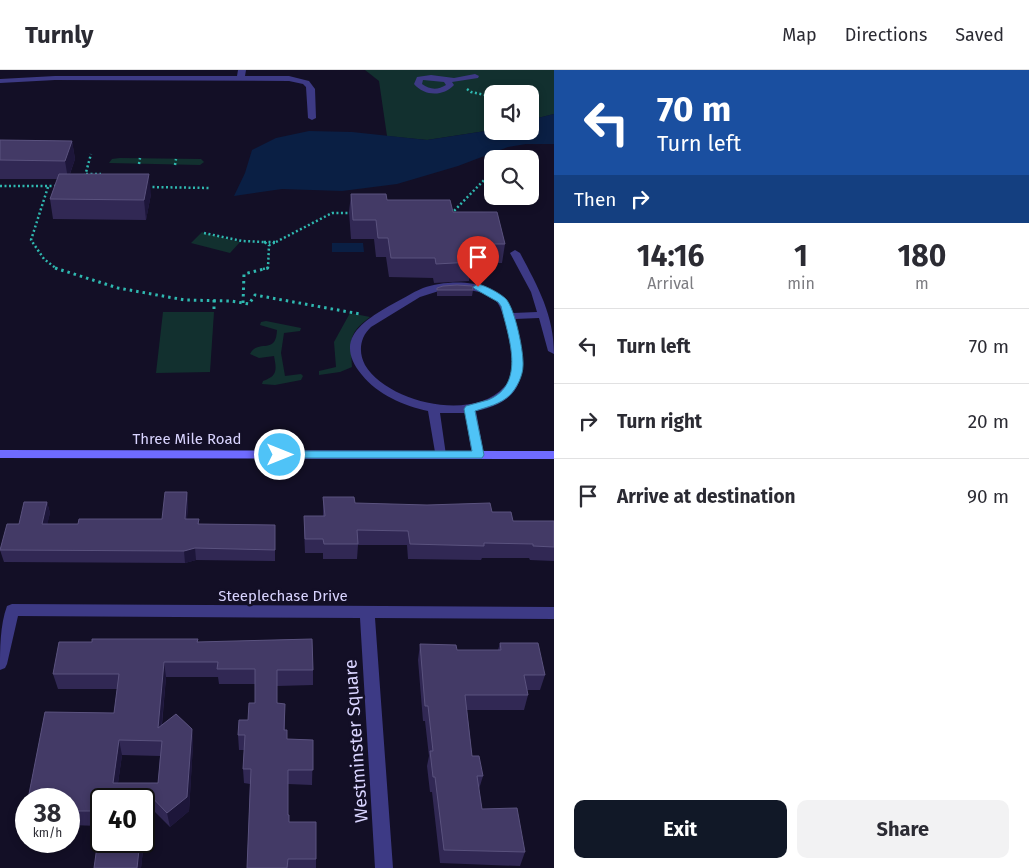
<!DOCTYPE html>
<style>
body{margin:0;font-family:"Fira Sans",sans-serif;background:#f2f2f3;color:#2b2b33;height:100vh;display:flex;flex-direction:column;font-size:19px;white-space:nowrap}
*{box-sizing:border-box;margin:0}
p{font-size:16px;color:#7c7c81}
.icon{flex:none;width:28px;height:28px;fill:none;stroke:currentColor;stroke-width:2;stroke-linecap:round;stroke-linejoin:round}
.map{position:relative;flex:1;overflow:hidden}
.side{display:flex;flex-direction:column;background:#fff;width:475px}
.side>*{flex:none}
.guide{background:#1a4fa0;color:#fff;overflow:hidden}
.controls{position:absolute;left:484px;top:15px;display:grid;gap:10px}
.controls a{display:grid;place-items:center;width:55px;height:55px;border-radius:10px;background:#fff;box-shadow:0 2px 8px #0003;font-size:25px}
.speed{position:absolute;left:15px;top:718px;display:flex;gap:10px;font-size:25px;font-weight:700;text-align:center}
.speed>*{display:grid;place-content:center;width:65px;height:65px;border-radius:50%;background:#fff;box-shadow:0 2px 8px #0003;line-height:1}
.speed small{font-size:12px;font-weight:400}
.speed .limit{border:2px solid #111;border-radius:8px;background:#fff;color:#111}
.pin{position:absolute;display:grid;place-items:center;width:42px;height:42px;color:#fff;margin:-51px -21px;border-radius:50% 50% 50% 0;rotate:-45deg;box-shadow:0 0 5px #0007}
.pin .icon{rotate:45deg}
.me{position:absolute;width:55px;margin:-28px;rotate:90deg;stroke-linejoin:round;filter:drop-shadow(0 0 4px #0008)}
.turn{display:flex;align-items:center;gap:18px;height:105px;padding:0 20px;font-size:22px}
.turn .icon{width:65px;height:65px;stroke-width:2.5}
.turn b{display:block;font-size:35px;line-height:42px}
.then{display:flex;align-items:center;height:48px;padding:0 20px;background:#0003;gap:10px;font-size:19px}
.eta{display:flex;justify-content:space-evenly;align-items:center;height:85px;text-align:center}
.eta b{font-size:30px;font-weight:700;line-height:35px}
.cta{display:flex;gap:10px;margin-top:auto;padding:10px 20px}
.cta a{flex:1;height:58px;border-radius:10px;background:#111827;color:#fff;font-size:20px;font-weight:700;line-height:58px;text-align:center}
.cta a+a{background:#f2f2f3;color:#2b2b33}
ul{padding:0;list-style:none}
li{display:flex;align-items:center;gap:15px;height:75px;padding:0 20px;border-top:1px solid #e1e1e2}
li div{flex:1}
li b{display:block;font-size:19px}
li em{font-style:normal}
header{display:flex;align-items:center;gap:30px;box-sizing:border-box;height:70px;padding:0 25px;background:#fff;border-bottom:1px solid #e1e1e2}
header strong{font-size:24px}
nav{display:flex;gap:28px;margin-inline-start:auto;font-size:18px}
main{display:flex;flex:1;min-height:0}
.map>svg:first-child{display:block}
.green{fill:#12302f}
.water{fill:#0a1f44}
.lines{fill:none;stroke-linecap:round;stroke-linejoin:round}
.path-far1{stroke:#2fb8b0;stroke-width:2.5;stroke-dasharray:2 2.5;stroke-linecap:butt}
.path{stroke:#2fb8b0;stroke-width:3;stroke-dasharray:2.5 4;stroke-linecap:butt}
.lane{fill:#3d3a85;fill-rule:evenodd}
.street{fill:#3d3a85;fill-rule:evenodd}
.secondary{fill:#6f6bff;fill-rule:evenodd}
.wall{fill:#312854;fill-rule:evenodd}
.shaded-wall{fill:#1d163a}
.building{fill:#433a66;stroke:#5a527e;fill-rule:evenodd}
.route{fill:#4fc3f7;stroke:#337fa1}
.labels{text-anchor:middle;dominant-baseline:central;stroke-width:5;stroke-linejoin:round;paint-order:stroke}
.street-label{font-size:15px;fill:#d9d4ff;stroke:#130f26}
.near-street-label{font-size:18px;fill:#d9d4ff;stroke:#130f26}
</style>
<header>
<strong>Turnly</strong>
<nav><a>Map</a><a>Directions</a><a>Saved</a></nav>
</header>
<main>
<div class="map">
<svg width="554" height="798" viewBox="0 0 554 798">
<rect width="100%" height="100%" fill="#130f26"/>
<g class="green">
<polygon points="365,0 554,0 554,44 530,50 530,24 492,24 492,60 427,70 387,66 379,11"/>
<polygon points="120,88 201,89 204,92 200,95 109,93 112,89"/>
<polygon points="202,162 204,163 240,172 230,183 191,173"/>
<polygon points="163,242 214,242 210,302 156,303"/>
<path d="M350 243 370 247C346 265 351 271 352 297L340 302 319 305V301L336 297 334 272Z"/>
<path d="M266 251 301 258 300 261 284 263 281 283 285 306 301 304 303 306 301 310 275 315 262 314 263 311C277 306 277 301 274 286L259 288 250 284C258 268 276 286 277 260L260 255 261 252Z"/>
</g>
<g class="water">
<polygon points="554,44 554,74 526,74 508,77 458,96 397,114 342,121 282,119 234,126 245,103 252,80 276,68 309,61 352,62 427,70 492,60 492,61 530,61 530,50"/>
<polygon points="332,173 363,173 364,182 332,182"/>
</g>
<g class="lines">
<g class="path-far1">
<polyline points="467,19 471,22 485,25"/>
<polyline points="139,94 140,88"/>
<polyline points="175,95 176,89"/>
<polyline points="86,104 101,104"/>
<polyline points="85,106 91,84"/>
<polyline points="0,116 57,116"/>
<polyline points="48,117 31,170 44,189 57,199"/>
<polyline points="148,117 210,118"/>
<polyline points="451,144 488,106"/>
<polyline points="204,163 242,171 264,172"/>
<polygon points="264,172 276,172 269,175"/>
<polyline points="276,172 332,143 350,143"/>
<polyline points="263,199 268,198 269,175"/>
</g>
<g class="path">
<polyline points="55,198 118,218 185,230 231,231 249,234 255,225 360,244"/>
<polyline points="214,230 214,242"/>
<polyline points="243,233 244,204 268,198"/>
</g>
<g class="lane">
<path d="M475 4 479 6 478 8 452 12 454 15C443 27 424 26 414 14L417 7 431 5 454 8ZM423 10 444 12 446 15C438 20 430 20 422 14Z"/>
<path d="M515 180 520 183C538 217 554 245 554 284L548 281 539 248 515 249C525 292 533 330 476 341L484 385 478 389 472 385 465 343H440L446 385 444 388H436L428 341C404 336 377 324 362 305 334 271 360 253 389 236 401 230 411 223 423 218 452 208 501 209 513 243L537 242 531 222 510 183ZM442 220C460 219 482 218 496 231 505 240 513 284 512 297 512 304 509 312 504 317 473 352 388 333 365 295 358 282 360 267 371 257L420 227Z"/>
</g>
<g class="street">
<polygon points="238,0 246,0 245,6 289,6 309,11 315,19 316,48 312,50 308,48 306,17 303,14 289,11 55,10 0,13 0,9 55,6 237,6"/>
<path d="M12 534 554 537V549L375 548 393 798H375L360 548 18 546 7 594 5 598 0 600C0 579 0 555 7 536Z"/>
</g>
<polygon class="secondary" points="0,380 554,381 554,389 0,388"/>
</g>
<g class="wall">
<polygon points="0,70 72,71 75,89 70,104 151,124 146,150 53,149 50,129 57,109 0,109"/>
<polygon points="351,124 387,130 453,142 505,174 502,193 471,193 469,211 434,213 433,208 389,207 386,187 376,187 374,169 351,169 349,142"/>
<polygon points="437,218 473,220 472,226 437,226"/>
<polygon points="187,422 188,433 187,449 199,449 199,454 275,455 275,491 196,490 185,493 4,492 0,480 19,454 47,432 50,443 47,454 78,454 162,449"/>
<polygon points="323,427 355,433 492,442 513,451 554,451 554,491 530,490 529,488 482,488 481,490 408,489 407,475 358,475 357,489 323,489 323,483 305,483 304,460 304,446 323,446"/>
<path d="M92 569H198V572L312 569 313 600V615L277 616V633L285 634V660H287V669L313 670 312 715 288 714V745H289V752H316V798H247L250 714 244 713 243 699 244 680H239L238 665 239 650H248L249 633H255V614H219L218 607H166L162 655 176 644 192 659 193 674 189 741 170 757 148 735 141 798H94L100 756 69 755V729H28L45 642 114 643 117 619H58L53 604 59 572H92ZM122 685 160 686 158 713H118ZM101 729H144V771H101Z"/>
<polygon points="500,573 545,605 540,620 527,620 528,625 524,640 467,640 472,686 483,706 479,719 482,739 525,782 520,796 440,793 432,722 430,722 427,696 429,686 425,651 423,651 418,590 420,574 457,580 498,580"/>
</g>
<g class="shaded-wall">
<polygon points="72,71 75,89 68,109 65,91"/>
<polygon points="149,104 151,124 146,150 144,130"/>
<polygon points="187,422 188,433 186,460 185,449"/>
<polygon points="47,432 50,443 45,465 42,454"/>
<polygon points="195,478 196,490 185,493 184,481"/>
<polygon points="164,592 166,607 160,671 158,658"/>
<polygon points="192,659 193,674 189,741 170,757 167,743"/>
<polygon points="119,670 122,685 116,727 113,713"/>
<polygon points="146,721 148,735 141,798 137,798 140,771 144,771 144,738"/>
</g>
<g class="building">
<polygon points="0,70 72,71 65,91 0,90"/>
<polygon points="59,104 149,104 144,130 50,129"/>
<polygon points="351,124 386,124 387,130 450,130 453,142 497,142 505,174 467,174 472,192 436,194 435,188 391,188 388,168 378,168 376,150 353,150"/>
<polygon points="457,215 472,216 473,220 437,220 437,218 443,216"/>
<polygon points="165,422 187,422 185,449 199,449 198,454 275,455 275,480 195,478 184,481 0,480 7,454 19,454 24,432 47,432 42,454 78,454 79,449 162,449"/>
<polygon points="323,427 354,427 355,433 427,435 490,433 492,442 511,442 513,451 554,451 554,477 533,476 533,474 484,473 484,476 410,474 408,461 357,460 358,474 324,474 323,469 305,469 304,446 325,446"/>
<path d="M92 569H198L197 572 312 569 313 600H277V633L285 634 284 660H287V669L313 670V700H288V745H289V752H316V789H288L287 798H247L251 699H243L245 665H238L239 650H248L249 633H255V599H217L218 592H164L158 658 176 644 192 659 187 727 167 743 146 721 144 738V729H101V741H69V729H28L45 642 114 643 119 604H53L59 572H92ZM119 670 162 671 158 713H113Z"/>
<polygon points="500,573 538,573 545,605 524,605 528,625 465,625 472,686 479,686 483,706 477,706 482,739 517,738 525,782 444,780 435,707 433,707 430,681 433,681 428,636 425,636 420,574 456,575 457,580 501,580"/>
<polygon points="101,747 101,771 140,771 137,798 94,798"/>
</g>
<path class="route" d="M478 214C486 216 500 223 506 229 515 239 524 282 523 296 523 305 517 318 510 325 501 334 487 337 475 341L484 385 482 388H276L274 385 280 381H472L464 339 466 336C473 334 481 332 488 330 527 314 508 266 501 236L498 232 475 219 473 217Z"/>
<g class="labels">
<g class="street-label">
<text x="187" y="369">Three Mile Road</text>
<text x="283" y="526">Steeplechase Drive</text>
</g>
<g class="near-street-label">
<text transform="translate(356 671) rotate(-94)">Westminster Square</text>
</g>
</g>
</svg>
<div class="controls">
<a><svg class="icon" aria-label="sound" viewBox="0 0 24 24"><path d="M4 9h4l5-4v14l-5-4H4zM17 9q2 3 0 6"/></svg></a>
<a><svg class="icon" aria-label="search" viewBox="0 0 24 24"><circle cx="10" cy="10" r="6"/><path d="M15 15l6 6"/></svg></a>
</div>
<div class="speed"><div>38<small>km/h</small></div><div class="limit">40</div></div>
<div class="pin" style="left:478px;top:217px;background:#d93025"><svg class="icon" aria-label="arrive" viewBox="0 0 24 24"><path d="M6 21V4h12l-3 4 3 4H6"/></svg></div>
<svg class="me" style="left:280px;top:385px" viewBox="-20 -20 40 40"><circle r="17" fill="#4fc3f7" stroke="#fff" stroke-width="3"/><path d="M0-11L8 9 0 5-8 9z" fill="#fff"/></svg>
</div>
<section class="side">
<div class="guide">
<div class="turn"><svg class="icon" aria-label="left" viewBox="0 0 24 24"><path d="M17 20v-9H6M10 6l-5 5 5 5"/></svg><div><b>70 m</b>Turn left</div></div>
<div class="then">Then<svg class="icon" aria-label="right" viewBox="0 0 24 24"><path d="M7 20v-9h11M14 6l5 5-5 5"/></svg></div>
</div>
<div class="eta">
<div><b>14:16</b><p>Arrival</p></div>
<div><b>1</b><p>min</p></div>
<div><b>180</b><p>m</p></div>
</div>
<ul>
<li><svg class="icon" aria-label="left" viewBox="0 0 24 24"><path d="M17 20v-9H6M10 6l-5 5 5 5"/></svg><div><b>Turn left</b></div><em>70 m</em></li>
<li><svg class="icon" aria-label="right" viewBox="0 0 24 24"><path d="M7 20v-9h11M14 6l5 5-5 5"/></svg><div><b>Turn right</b></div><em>20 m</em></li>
<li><svg class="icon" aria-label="arrive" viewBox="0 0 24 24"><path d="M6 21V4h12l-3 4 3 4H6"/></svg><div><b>Arrive at destination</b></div><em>90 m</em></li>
</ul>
<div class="cta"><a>Exit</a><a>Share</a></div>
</section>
</main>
